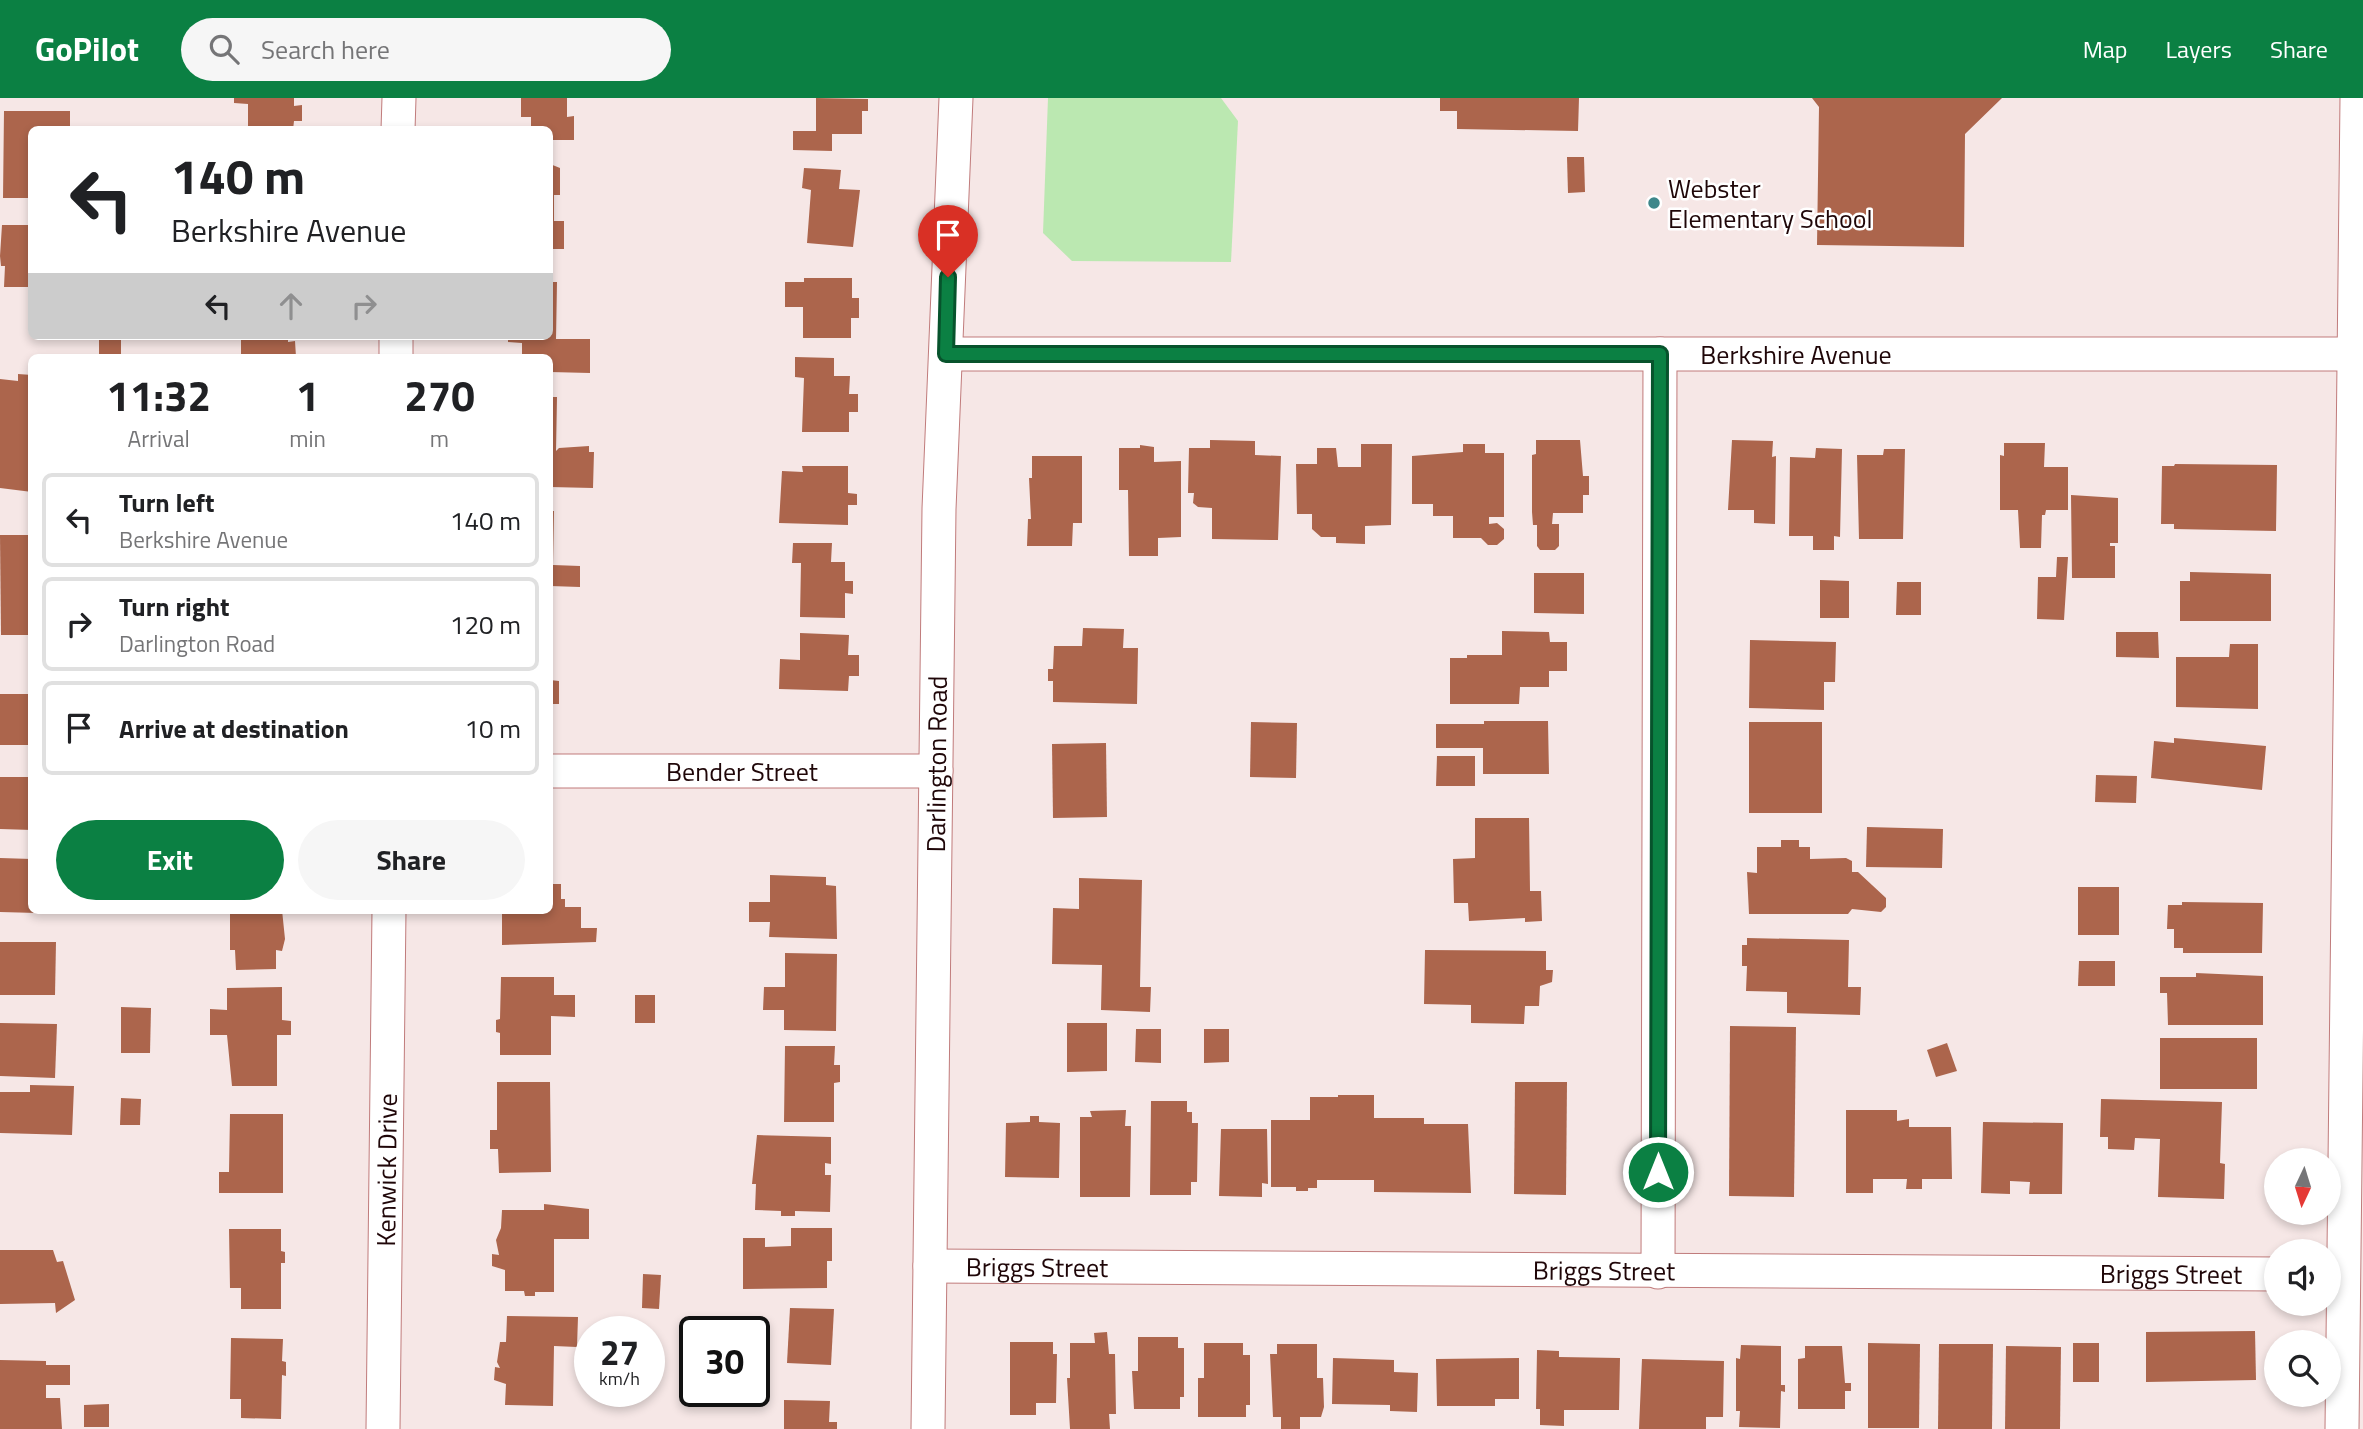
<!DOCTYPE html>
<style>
body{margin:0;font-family:"Titillium Web",sans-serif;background:#f6f6f6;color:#202124;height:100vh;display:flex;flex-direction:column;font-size:26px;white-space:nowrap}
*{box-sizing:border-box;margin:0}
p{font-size:23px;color:#757577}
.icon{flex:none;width:38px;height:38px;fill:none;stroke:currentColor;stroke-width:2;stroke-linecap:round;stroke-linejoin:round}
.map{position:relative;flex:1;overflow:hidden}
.details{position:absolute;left:28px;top:256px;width:525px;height:560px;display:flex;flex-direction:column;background:#fff;border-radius:10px;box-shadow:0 4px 10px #0003}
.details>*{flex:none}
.guide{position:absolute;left:28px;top:28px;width:525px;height:214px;border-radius:10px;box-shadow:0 4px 10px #0003;background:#fff;color:#202124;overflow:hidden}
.needle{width:46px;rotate:184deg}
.fabs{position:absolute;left:2264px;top:1050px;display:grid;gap:14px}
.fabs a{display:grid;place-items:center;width:77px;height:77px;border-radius:50%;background:#fff;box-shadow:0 4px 10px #0003;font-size:35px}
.speed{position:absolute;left:574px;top:1218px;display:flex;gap:14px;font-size:35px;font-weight:700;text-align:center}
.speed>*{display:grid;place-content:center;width:91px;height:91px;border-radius:50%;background:#fff;box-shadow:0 4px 10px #0003;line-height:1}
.speed small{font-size:18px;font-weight:400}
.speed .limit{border:4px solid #111;border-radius:10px;background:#fff;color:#111}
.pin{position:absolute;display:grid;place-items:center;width:60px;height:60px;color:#fff;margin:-72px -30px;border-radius:50% 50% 50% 0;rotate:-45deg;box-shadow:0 0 7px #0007}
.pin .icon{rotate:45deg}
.me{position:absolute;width:77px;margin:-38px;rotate:0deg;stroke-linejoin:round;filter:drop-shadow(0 0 5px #0008)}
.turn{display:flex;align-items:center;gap:24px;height:147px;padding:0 28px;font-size:32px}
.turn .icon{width:91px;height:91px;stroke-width:2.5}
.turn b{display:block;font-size:49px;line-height:60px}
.lanes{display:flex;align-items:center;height:66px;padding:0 28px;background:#0003;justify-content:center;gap:35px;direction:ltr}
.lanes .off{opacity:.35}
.eta{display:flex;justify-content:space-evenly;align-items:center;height:119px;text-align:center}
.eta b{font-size:42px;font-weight:700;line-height:49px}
.primary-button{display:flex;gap:14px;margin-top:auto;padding:14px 28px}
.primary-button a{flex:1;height:80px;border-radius:42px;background:#0b8043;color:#fff;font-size:28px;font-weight:700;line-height:80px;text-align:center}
.primary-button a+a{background:#f6f6f6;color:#202124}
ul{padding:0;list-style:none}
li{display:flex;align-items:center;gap:21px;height:94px;margin:0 14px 10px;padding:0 14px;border:4px solid #e0e0e0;border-radius:10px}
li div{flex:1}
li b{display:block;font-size:26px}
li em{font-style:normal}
header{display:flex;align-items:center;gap:42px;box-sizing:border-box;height:98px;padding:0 35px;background:#0b8043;color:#fff}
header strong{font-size:33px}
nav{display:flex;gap:38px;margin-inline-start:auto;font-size:24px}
.search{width:490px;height:63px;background:#f6f6f6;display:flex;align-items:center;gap:18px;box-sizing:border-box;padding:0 24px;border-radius:38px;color:#757577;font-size:26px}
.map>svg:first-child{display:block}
.green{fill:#bbe8b1}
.building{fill:#ac654c}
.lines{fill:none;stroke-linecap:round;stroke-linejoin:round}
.street-casing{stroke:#c07b7b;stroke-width:35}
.street{stroke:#fff;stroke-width:33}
.route-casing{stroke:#07532c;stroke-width:18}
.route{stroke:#0b8043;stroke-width:12}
.poi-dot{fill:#3e878a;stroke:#fff;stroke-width:2.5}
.labels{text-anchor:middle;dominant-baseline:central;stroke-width:5;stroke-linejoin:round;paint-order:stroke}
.poi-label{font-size:26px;fill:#1f0608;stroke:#fff;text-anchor:start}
.street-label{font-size:26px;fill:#1f0608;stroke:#fff}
</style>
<header>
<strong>GoPilot</strong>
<div class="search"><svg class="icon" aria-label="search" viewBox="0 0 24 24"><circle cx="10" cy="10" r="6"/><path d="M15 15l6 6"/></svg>Search here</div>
<nav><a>Map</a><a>Layers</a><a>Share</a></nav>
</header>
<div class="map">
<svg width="2363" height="1331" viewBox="0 0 2363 1331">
<rect width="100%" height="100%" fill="#f6e7e6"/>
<polygon class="green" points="1048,0 1221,0 1238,23 1231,164 1072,163 1043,135"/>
<g class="building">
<polygon points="234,0 294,0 294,8 302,7 302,23 294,23 293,32 248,32 248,6 234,5"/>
<polygon points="521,0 567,0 567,19 574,18 574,42 550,42 550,32 531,32 531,19 521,19"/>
<polygon points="816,0 868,1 868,13 862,13 862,36 832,36 832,53 793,52 793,33 816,33"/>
<polygon points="1440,0 1579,0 1578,33 1457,31 1457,13 1440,13"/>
<polygon points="1812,0 2002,0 1965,36 1964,149 1817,147 1819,9"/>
<polygon points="4,13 70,13 70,32 32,32 32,100 3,100"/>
<polygon points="1567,59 1584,59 1585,94 1568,95"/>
<polygon points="550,66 560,70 560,97 554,97 554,123 564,123 564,151 550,151"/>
<polygon points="804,70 841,72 839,91 860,92 853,149 807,145 811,92 802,90"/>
<polygon points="2,127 32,127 32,189 4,189 5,168 1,168 0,158"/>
<polygon points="804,180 852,180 852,200 859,200 859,220 851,220 851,240 803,240 803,209 785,209 785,184 804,184"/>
<polygon points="550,184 557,184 556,241 590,241 590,275 550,274 550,259 522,259 522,245 508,244 508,238 550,238"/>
<rect x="99" y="238" width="22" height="21"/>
<polygon points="241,238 288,238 288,244 295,243 296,259 241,259"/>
<polygon points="795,259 834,260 834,278 850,278 849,296 858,296 858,314 849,314 849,334 802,334 804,280 795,279"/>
<polygon points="18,276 32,277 32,394 0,390 0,281 18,283"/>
<polygon points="550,299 557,299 556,353 559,350 589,348 589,354 594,354 593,390 550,389"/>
<polygon points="1210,342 1255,343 1255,357 1281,358 1278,442 1212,441 1212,410 1198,409 1193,405 1194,395 1188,395 1189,350 1210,350"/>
<polygon points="1536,342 1580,342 1583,378 1589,378 1589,397 1583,397 1583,415 1553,415 1552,426 1559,426 1559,448 1555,452 1540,452 1537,448 1537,427 1533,427 1532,414 1532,357 1536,356"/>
<polygon points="1732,342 1773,343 1772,359 1776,358 1775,426 1754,425 1754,412 1728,412"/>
<polygon points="2004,345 2045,345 2044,369 2068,369 2068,412 2046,412 2045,417 2042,417 2041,450 2020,450 2018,412 2000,412 2000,357 2004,358"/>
<polygon points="1361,346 1392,346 1391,427 1365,428 1365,446 1336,445 1336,439 1321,439 1312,431 1312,416 1297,416 1296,366 1317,366 1317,350 1336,350 1338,369 1361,369"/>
<polygon points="1463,346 1485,346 1485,355 1504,355 1504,419 1489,419 1489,426 1497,425 1504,431 1504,441 1497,447 1488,447 1481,440 1453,440 1453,418 1433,418 1433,406 1412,406 1412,358 1463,354"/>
<polygon points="1140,347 1154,349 1154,364 1181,363 1181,439 1158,440 1158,458 1129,458 1128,392 1119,392 1119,350 1140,350"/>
<polygon points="1816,350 1842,351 1840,439 1834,438 1834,452 1813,452 1813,438 1789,438 1790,359 1815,360"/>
<polygon points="1884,351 1905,351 1903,441 1859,441 1857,357 1883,357"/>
<polygon points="1032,358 1082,358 1082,425 1073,425 1072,448 1027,448 1028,421 1031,421 1029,380 1032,380"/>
<polygon points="2175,366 2277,367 2276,433 2174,431 2174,426 2161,426 2162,368 2174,368"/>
<polygon points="802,368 848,368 848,395 857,396 857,407 848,407 848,427 779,425 782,373 803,374"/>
<polygon points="2071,397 2118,400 2118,445 2110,445 2110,448 2115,448 2115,480 2072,480"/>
<polygon points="550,413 554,413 553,467 580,468 580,489 550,488"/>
<polygon points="0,437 32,437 32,537 1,537"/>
<polygon points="793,445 832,445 831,464 845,464 845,483 853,483 853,496 845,495 845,520 800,519 801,465 792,465"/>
<polygon points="2057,459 2068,459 2064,522 2037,521 2038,479 2056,479"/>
<polygon points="2190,474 2271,476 2271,523 2180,523 2180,483 2190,483"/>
<polygon points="1534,475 1584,475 1584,516 1534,515"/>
<polygon points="1820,482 1849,483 1849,520 1820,520"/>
<polygon points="1897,484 1921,484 1921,517 1896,517"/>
<polygon points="1083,530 1124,531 1123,550 1138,550 1137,606 1053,604 1053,583 1048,583 1048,571 1053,571 1054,548 1082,548"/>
<polygon points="1502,533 1549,534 1550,544 1567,544 1567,573 1549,573 1549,589 1520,589 1519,606 1450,606 1450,560 1467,560 1467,557 1502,557"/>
<polygon points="2116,534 2158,534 2159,560 2116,559"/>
<polygon points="800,535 849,537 848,557 859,557 859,578 849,578 848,593 779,591 780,561 800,562"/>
<polygon points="1750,542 1836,544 1835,584 1824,584 1824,612 1749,610"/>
<polygon points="2230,546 2258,546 2258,611 2176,609 2176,559 2229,559"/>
<polygon points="550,582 559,583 559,606 550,606"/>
<rect x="0" y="596" width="32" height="51"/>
<polygon points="1484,623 1548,623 1549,676 1483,676 1483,650 1436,650 1436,626 1484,626"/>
<polygon points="1251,624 1297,625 1296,680 1250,679"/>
<rect x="1749" y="624" width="73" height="91"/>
<polygon points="2174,640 2266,648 2262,692 2151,680 2154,643 2174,645"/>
<polygon points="1106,645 1107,719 1053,720 1052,646"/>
<polygon points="1437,658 1475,658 1475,688 1436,688"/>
<polygon points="2096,677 2137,678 2136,705 2095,704"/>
<polygon points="0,679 32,679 32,732 0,731"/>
<polygon points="1475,720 1529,720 1530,793 1541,793 1542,823 1525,824 1525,820 1469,823 1468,805 1454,805 1453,761 1475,760"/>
<polygon points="1867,729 1943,731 1942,770 1866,769"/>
<polygon points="1781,742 1799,742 1799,749 1810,749 1810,761 1846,760 1852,763 1852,774 1858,774 1886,800 1886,809 1881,814 1852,811 1848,816 1749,816 1747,774 1757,775 1757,749 1781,749"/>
<polygon points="0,760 32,761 32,812 74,812 74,816 0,814"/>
<polygon points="770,777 826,779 826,787 836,788 837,841 769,839 770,824 749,824 749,804 770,804"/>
<polygon points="1079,780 1142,782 1140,889 1151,889 1150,914 1101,912 1102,867 1052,866 1053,810 1079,811"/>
<polygon points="550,786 561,786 561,801 565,801 565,809 581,809 581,830 597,830 596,844 502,847 502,812 550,812"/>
<rect x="2078" y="789" width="41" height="48"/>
<polygon points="2182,804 2263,805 2262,855 2183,855 2183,850 2174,850 2174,831 2167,831 2168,807 2182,807"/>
<polygon points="230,812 282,812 285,841 282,853 276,852 276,871 236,872 235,852 230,852"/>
<polygon points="1747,840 1849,842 1848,889 1861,889 1860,917 1787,915 1787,894 1746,893 1747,868 1742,868 1742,847 1747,847"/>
<polygon points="0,844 56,844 55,897 0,897"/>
<polygon points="1425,852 1546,853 1546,872 1553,872 1552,884 1540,888 1539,908 1525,908 1524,926 1471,925 1471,907 1424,906"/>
<polygon points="785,855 837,856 836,933 784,932 784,912 763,912 764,889 785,889"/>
<polygon points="2079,863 2115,863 2115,888 2078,888"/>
<polygon points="2196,875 2263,878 2263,927 2168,927 2167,895 2160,895 2160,879 2196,879"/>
<polygon points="501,879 554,879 554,897 575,897 575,919 551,918 551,957 500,957 500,935 496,934 496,922 500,921"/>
<polygon points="282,889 282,922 291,923 291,937 277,937 277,988 232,988 227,937 210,937 210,911 227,912 227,890"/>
<rect x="635" y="897" width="20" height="28"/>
<polygon points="121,909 151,910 150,955 121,955"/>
<polygon points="0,925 57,926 55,980 0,978"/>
<polygon points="1067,925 1107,925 1107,973 1067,974"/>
<polygon points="1730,928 1796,929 1794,1099 1729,1098"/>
<polygon points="1136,931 1161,931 1161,965 1135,964"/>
<polygon points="1204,931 1229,931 1229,964 1204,965"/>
<rect x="2160" y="940" width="97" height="51"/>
<polygon points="1947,945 1957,973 1936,979 1927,952"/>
<polygon points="785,948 835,948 834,967 840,967 840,984 834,985 834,1024 784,1024"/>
<polygon points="497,984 550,984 551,1074 499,1075 498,1051 490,1051 490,1032 497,1032"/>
<polygon points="1515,984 1567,984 1566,1097 1514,1096"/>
<polygon points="30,987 74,988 72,1037 0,1035 0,994 30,994"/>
<polygon points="1338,997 1374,997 1374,1020 1424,1020 1424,1026 1468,1026 1471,1095 1374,1094 1374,1082 1317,1082 1317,1090 1308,1090 1308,1093 1296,1093 1296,1089 1271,1089 1271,1022 1310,1022 1310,999 1338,999"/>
<polygon points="121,1000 141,1001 140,1027 120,1027"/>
<polygon points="2101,1001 2222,1004 2220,1065 2225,1066 2224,1101 2158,1099 2160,1041 2135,1040 2134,1052 2108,1051 2108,1039 2100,1039"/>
<polygon points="1151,1003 1187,1003 1187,1014 1192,1014 1192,1025 1198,1025 1197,1084 1191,1084 1191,1097 1150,1097"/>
<polygon points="1126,1012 1125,1028 1131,1028 1130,1099 1080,1099 1080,1019 1092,1019 1090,1013"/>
<polygon points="1846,1012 1897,1012 1897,1023 1909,1021 1909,1029 1951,1029 1952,1081 1922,1081 1922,1091 1906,1091 1907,1081 1873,1081 1873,1095 1846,1095"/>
<polygon points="230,1016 283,1016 283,1095 219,1095 219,1074 229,1074"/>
<polygon points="1030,1018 1039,1018 1039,1024 1060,1025 1059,1080 1005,1079 1006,1025 1030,1024"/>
<polygon points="1983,1024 2063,1025 2062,1096 2029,1096 2030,1084 2010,1083 2010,1096 1981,1095"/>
<polygon points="1221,1031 1267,1031 1268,1086 1262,1085 1262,1099 1219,1098"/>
<polygon points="757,1037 831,1039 831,1066 825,1065 825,1077 831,1077 830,1114 795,1113 795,1118 781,1118 781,1113 755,1112 756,1086 752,1086"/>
<polygon points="544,1106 589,1111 589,1141 554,1141 554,1194 535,1194 535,1198 525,1198 524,1193 505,1193 505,1172 492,1168 492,1156 499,1157 496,1142 501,1130 502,1112 544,1112"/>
<polygon points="791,1130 832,1130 832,1163 827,1163 827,1190 743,1191 743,1140 765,1140 765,1149 791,1148"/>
<polygon points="229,1131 281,1131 281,1153 285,1154 285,1165 281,1165 281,1211 241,1211 241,1190 230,1190"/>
<polygon points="0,1152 53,1152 57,1164 63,1163 75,1202 56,1215 55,1205 0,1206"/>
<polygon points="643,1176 661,1177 659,1211 642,1210"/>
<polygon points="790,1210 834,1211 831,1267 787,1265"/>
<polygon points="507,1218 578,1219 577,1249 554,1248 553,1308 505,1307 506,1286 494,1282 495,1269 500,1270 497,1264 500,1244 506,1244"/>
<polygon points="2255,1233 2256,1282 2146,1284 2146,1234"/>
<polygon points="1107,1234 1109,1256 1115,1256 1116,1316 1109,1316 1110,1331 1070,1331 1067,1280 1070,1280 1070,1245 1095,1245 1094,1235"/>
<polygon points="1138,1239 1178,1239 1178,1250 1184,1250 1184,1299 1180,1299 1180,1311 1134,1311 1132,1273 1138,1273"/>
<polygon points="231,1240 283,1241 282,1263 286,1264 286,1278 282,1277 281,1321 241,1320 241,1301 230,1301"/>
<polygon points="1010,1244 1053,1244 1053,1256 1057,1256 1056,1305 1036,1305 1036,1317 1010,1317"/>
<polygon points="1204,1245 1243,1245 1243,1257 1250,1257 1250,1307 1246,1307 1246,1319 1198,1319 1198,1280 1204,1280"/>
<polygon points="1868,1245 1920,1246 1919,1330 1868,1330"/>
<rect x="2073" y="1245" width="26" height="39"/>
<polygon points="1277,1246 1317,1246 1317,1280 1323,1280 1324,1309 1321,1319 1300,1319 1300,1331 1281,1331 1281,1319 1273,1319 1270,1256 1277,1256"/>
<polygon points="1939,1246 1993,1246 1992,1331 1938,1331"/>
<polygon points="1741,1247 1781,1248 1781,1287 1785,1287 1785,1294 1781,1293 1780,1330 1739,1329 1740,1313 1736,1313 1736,1260 1740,1261"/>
<polygon points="1805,1248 1842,1248 1845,1285 1851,1285 1851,1293 1845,1293 1845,1311 1798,1311 1798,1261 1805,1260"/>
<polygon points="2006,1248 2061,1249 2060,1331 2005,1331"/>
<polygon points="1537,1252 1559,1253 1559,1259 1620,1260 1619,1312 1564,1312 1564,1328 1540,1327 1540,1311 1536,1311"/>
<polygon points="1333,1260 1394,1262 1394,1274 1418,1275 1417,1314 1390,1313 1390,1307 1332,1306"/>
<polygon points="1519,1260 1519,1301 1495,1301 1495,1308 1437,1308 1436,1261"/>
<polygon points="1642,1261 1724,1263 1723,1319 1706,1319 1706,1331 1639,1331"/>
<polygon points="0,1262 46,1263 46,1267 70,1267 70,1287 46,1287 46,1300 60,1300 62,1331 0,1331"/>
<polygon points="784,1302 830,1303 829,1324 837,1324 837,1331 784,1331"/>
<polygon points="109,1306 109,1329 84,1329 84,1307"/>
</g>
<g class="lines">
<defs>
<g id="street">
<polyline points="398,32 399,0"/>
<path id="s1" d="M946 256H2354"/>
<polyline points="396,259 396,238"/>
<path id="s2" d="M550 673H936"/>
<path id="s3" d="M930 1168 2277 1176"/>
<polyline points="1658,1174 1660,256"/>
<path id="s4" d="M383 1331 389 812"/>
<path id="s5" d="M928 1331 939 411 956 0"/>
<polyline points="2342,1331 2357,0"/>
</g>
</defs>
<use href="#street" class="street-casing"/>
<use href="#street" class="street"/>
</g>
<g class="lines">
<defs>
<polyline id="route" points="948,179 946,256 1660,256 1658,1074"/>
</defs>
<use href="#route" class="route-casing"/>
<use href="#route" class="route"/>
</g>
<circle class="poi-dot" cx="1654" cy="105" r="7"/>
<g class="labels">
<g class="poi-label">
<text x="1668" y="90">Webster<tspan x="1668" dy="30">Elementary School</tspan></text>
</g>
<g class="street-label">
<text stroke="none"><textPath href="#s1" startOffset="850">Berkshire Avenue</textPath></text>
<text stroke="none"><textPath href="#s5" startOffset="665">Darlington Road</textPath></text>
<text stroke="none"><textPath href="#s2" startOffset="192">Bender Street</textPath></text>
<text stroke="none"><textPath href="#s4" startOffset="259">Kenwick Drive</textPath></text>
<text stroke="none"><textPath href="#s3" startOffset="107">Briggs Street</textPath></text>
<text stroke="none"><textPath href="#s3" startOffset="674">Briggs Street</textPath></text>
<text stroke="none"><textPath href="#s3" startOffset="1241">Briggs Street</textPath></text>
</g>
</g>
</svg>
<div class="fabs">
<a><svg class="needle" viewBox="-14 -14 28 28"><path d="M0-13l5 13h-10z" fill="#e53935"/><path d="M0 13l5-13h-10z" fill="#757577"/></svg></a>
<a><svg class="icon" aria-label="sound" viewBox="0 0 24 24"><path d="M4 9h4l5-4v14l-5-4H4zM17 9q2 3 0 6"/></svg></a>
<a><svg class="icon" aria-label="search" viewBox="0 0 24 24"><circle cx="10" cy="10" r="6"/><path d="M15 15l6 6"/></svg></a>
</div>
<div class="speed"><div>27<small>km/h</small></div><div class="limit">30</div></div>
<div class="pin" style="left:948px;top:179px;background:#d93025"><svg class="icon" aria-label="arrive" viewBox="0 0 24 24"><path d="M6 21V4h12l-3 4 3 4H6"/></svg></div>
<svg class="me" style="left:1658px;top:1074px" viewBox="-20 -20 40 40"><circle r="17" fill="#0b8043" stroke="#fff" stroke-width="3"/><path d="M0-11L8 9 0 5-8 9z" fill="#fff"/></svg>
<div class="guide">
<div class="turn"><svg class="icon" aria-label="left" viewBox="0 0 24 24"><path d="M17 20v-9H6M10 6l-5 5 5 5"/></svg><div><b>140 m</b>Berkshire Avenue</div></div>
<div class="lanes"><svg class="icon" aria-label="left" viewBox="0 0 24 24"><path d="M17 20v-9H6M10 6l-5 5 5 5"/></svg><svg class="icon off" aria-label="ahead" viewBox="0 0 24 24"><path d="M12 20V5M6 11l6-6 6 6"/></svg><svg class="icon off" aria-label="right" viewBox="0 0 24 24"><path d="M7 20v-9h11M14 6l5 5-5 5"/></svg></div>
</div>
<section class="details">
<div class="eta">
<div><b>11:32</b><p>Arrival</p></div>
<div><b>1</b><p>min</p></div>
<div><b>270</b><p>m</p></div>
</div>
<ul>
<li><svg class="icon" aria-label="left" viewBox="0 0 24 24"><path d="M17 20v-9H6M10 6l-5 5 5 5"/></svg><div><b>Turn left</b><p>Berkshire Avenue</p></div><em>140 m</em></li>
<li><svg class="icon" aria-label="right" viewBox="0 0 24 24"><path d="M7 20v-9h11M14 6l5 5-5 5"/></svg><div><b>Turn right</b><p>Darlington Road</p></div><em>120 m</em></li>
<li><svg class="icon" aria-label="arrive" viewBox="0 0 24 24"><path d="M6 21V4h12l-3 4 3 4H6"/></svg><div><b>Arrive at destination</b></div><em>10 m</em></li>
</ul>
<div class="primary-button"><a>Exit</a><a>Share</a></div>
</section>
</div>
